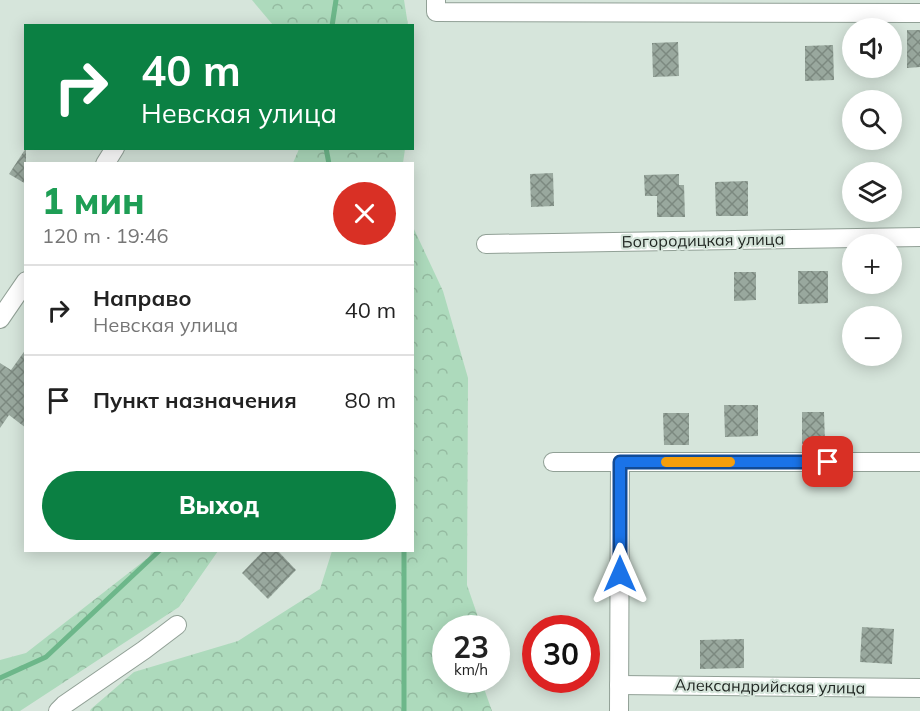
<!DOCTYPE html>
<html lang="ru">
<meta charset="utf-8">
<style>
body{margin:0;font-family:Mulish,sans-serif;background:#f6f6f6;color:#222;height:100vh;display:flex;flex-direction:column;font-size:22px;white-space:nowrap}
*{box-sizing:border-box;margin:0}
p{font-size:20px;color:#767676}
.icon{flex:none;width:33px;height:33px;fill:none;stroke:currentColor;stroke-width:2;stroke-linecap:round;stroke-linejoin:round}
.map{position:relative;flex:1;overflow:hidden}
.details{position:absolute;left:24px;top:162px;width:390px;height:390px;display:flex;flex-direction:column;background:#fff;border-radius:0px;box-shadow:0 3px 15px #0003}
.details>*{flex:none}
.top-card{position:absolute;left:24px;top:24px;width:390px;height:126px;border-radius:0px;box-shadow:0 3px 15px #0003;background:#0b8043;color:#fff;overflow:hidden}
.buttons{position:absolute;left:842px;top:18px;display:grid;gap:12px}
.buttons a{display:grid;place-items:center;width:60px;height:60px;border-radius:50%;background:#fff;box-shadow:0 3px 15px #0003;font-size:30px}
.speed{position:absolute;left:432px;top:615px;display:flex;gap:12px;font-size:30px;font-weight:700;text-align:center}
.speed>*{display:grid;place-content:center;width:78px;height:78px;border-radius:50%;background:#fff;box-shadow:0 3px 15px #0003;line-height:1}
.speed small{font-size:15px;font-weight:400}
.speed .limit{border:9px solid #d22;background:#fff;color:#111}
.pin{position:absolute;display:grid;place-items:center;width:51px;height:51px;color:#fff;margin:-26px;border-radius:12px;box-shadow:0 3px 9px #0006}
.me{position:absolute;width:66px;margin:-33px;rotate:0deg;stroke-linejoin:round;filter:drop-shadow(0 0 4px #0008)}
.turn{display:flex;align-items:center;gap:21px;height:126px;padding:0 18px;font-size:27px}
.turn .icon{width:78px;height:78px;stroke-width:2.5}
.turn b{display:block;font-size:42px;line-height:51px}
.round{display:grid;place-items:center;flex:none;width:63px;height:63px;border-radius:32px;background:#f6f6f6}
.head{display:flex;align-items:center;justify-content:space-between;height:102px;padding:0 18px}
h1{font-size:36px;font-weight:800;line-height:45px;color:#1e9e55}
.cta{display:flex;gap:12px;margin-top:auto;padding:12px 18px}
.cta a{flex:1;height:69px;border-radius:36px;background:#0b8043;color:#fff;font-size:24px;font-weight:800;line-height:69px;text-align:center}
ul{padding:0;list-style:none}
li{display:flex;align-items:center;gap:18px;height:90px;padding:0 18px;border-top:2px solid #e0e0e0}
li div{flex:1}
li b{display:block;font-size:22px}
li em{font-style:normal}
.map>svg:first-child{display:block}
.forest{fill:url(#forest-crowns)}
.lines{fill:none;stroke-linecap:round;stroke-linejoin:round}
.stream{stroke:#6db78a;stroke-width:5}
.building{fill:url(#building-cross-hatch)}
.minor-casing{stroke:#91a096;stroke-width:20}
.minor{stroke:#fff;stroke-width:18}
.route-casing{stroke:#114b97;stroke-width:15}
.route{stroke:#1a73e8;stroke-width:10}
.slow{stroke:#f59e0b;stroke-width:10}
.labels{text-anchor:middle;dominant-baseline:central;stroke-width:4.5;stroke-linejoin:round;paint-order:stroke}
.street-label{font-size:16px;fill:#202622;stroke:#d6e5db}
</style>
<div class="map">
<svg width="920" height="711" viewBox="0 0 920 711">
<defs>
<pattern id="forest-crowns" width="20" height="18" patternUnits="userSpaceOnUse" patternTransform="scale(1.5)"><rect width="20" height="18" fill="#addabc"/><path d="M2 6a3 3 0 1 1 6 0M12 15a3 3 0 1 1 6 0" fill="none" stroke="#95bba1"/></pattern>
<pattern id="building-cross-hatch" width="8" height="8" patternUnits="userSpaceOnUse" patternTransform="scale(1.5)"><rect width="8" height="8" fill="#99a89e"/><path d="M0 0l8 8M0 8l8-8" fill="none" stroke="#7c8980"/></pattern>
</defs>
<rect width="100%" height="100%" fill="#d6e5db"/>
<g class="forest">
<polygon points="252,0 404,0 408,25 273,25"/>
<polygon points="299,149 299,148 405,149 403,163 293,163"/>
<polygon points="413,227 443,291 468,378 467,585 478,617 475,628 446,628 446,680 481,680 492,711 90,711 91,709 134,672 238,641 320,589 332,551 412,550"/>
<polygon points="152,551 218,551 179,607 20,711 0,711 0,660 26,653 149,557"/>
</g>
<g class="lines">
<g class="stream">
<polyline points="332,26 336,0"/>
<polyline points="326,148 329,164"/>
<polyline points="0,678 46,657 160,550"/>
<polyline points="404,711 404,550"/>
</g>
</g>
<g class="building">
<polygon points="907,30 920,30 920,67 907,68"/>
<polygon points="678,42 679,76 653,77 652,43"/>
<polygon points="833,45 834,80 805,81 805,46"/>
<polygon points="26,148 26,184 9,174"/>
<polygon points="553,173 554,206 531,207 530,174"/>
<polygon points="679,174 679,185 684,185 685,217 657,217 657,196 645,196 644,175"/>
<polygon points="748,181 748,216 716,216 715,182"/>
<polygon points="798,271 828,271 828,303 798,304"/>
<polygon points="734,272 756,272 756,300 734,301"/>
<polygon points="26,349 26,428 9,415 0,428 0,363 11,370"/>
<polygon points="724,405 758,405 758,436 725,437"/>
<polygon points="802,412 824,412 825,443 802,444"/>
<polygon points="663,413 689,413 689,445 664,445"/>
<polygon points="264,550 277,550 296,570 268,599 242,573"/>
<polygon points="862,627 894,629 892,664 860,662"/>
<polygon points="744,639 744,668 700,669 700,640"/>
</g>
<g class="lines">
<defs>
<g id="minor">
<polyline points="436,0 436,12 920,13"/>
<polyline points="105,164 115,148"/>
<polyline points="486,244 920,237"/>
<polyline points="0,319 26,281"/>
<polyline points="553,462 920,462"/>
<polyline points="619,685 920,688"/>
<polyline points="58,711 64,705 144,650 177,625"/>
<polyline points="619,711 620,462"/>
</g>
</defs>
<use href="#minor" class="minor-casing"/>
<use href="#minor" class="minor"/>
</g>
<g class="lines">
<defs>
<polyline id="route" points="620,574 620,462 828,462"/>
</defs>
<use href="#route" class="route-casing"/>
<use href="#route" class="route"/>
<polyline class="slow" points="666,462 730,462"/>
</g>
<g class="labels">
<g class="street-label">
<text transform="translate(703 240) rotate(-1)">Богородицкая улица</text>
<text transform="translate(770 686) rotate(1)">Александрийская улица</text>
</g>
</g>
</svg>
<div class="buttons">
<a><svg class="icon" aria-label="sound" viewBox="0 0 24 24"><path d="M4 9h4l5-4v14l-5-4H4zM17 9q2 3 0 6"/></svg></a>
<a><svg class="icon" aria-label="search" viewBox="0 0 24 24"><circle cx="10" cy="10" r="6"/><path d="M15 15l6 6"/></svg></a>
<a><svg class="icon" aria-label="layers" viewBox="0 0 24 24"><path d="M12 4l9 5-9 5-9-5zM3 14l9 5 9-5"/></svg></a>
<a>+</a>
<a>−</a>
</div>
<div class="speed"><div>23<small>km/h</small></div><div class="limit">30</div></div>
<div class="pin" style="left:828px;top:462px;background:#d93025"><svg class="icon" aria-label="arrive" viewBox="0 0 24 24"><path d="M6 21V4h12l-3 4 3 4H6"/></svg></div>
<svg class="me" style="left:620px;top:574px" viewBox="-20 -20 40 40"><path d="M0-17L14 15 0 8-14 15z" fill="#1a73e8" stroke="#fff" stroke-width="4"/></svg>
<div class="top-card">
<div class="turn"><svg class="icon" aria-label="right" viewBox="0 0 24 24"><path d="M7 20v-9h11M14 6l5 5-5 5"/></svg><div><b>40 m</b>Невская улица</div></div>
</div>
<section class="details">
<div class="head"><div><h1>1 мин</h1><p>120 m · 19:46</p></div><a class="round" style="background:#d93025;color:#fff"><svg class="icon" aria-label="close" viewBox="0 0 24 24"><path d="M6 6l12 12M18 6L6 18"/></svg></a></div>
<ul>
<li><svg class="icon" aria-label="right" viewBox="0 0 24 24"><path d="M7 20v-9h11M14 6l5 5-5 5"/></svg><div><b>Направо</b><p>Невская улица</p></div><em>40 m</em></li>
<li><svg class="icon" aria-label="arrive" viewBox="0 0 24 24"><path d="M6 21V4h12l-3 4 3 4H6"/></svg><div><b>Пункт назначения</b></div><em>80 m</em></li>
</ul>
<div class="cta"><a>Выход</a></div>
</section>
</div>
